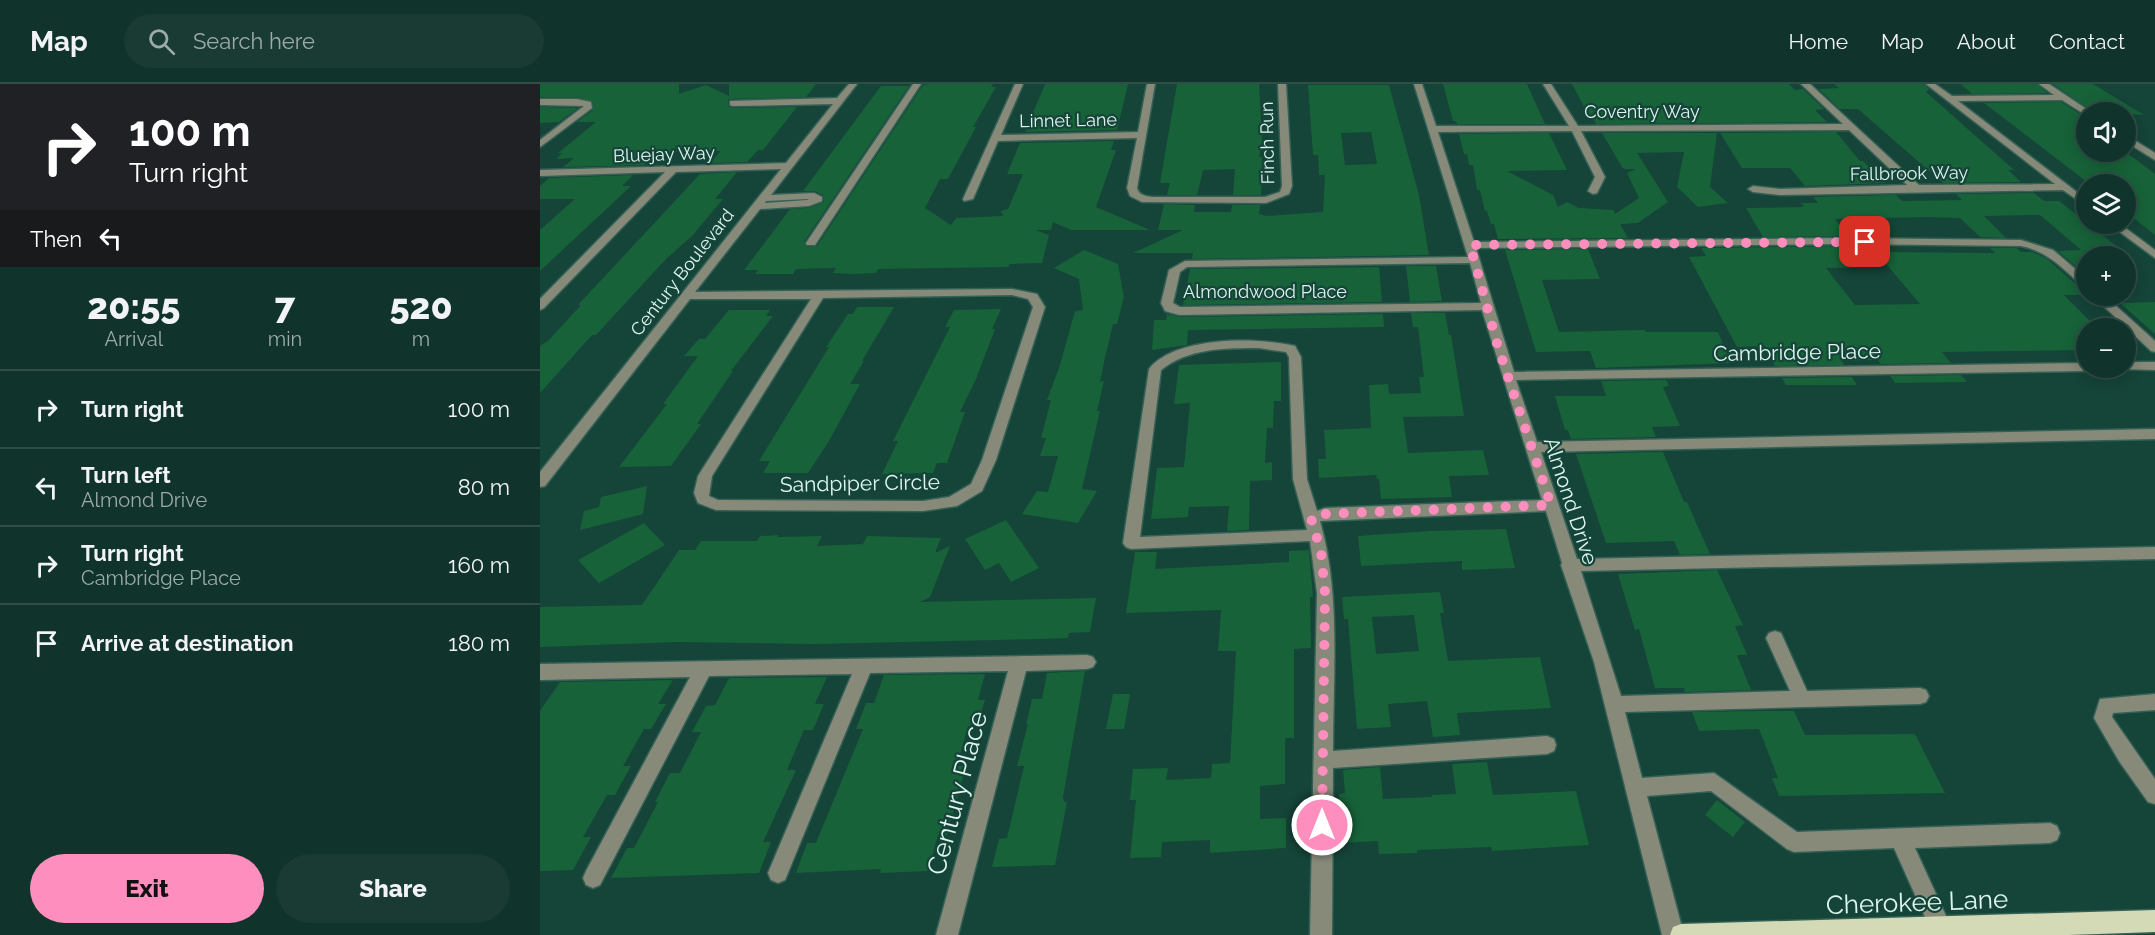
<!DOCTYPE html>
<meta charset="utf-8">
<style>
body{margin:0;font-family:Raleway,sans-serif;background:#193b33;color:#f1f3f6;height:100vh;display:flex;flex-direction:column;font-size:22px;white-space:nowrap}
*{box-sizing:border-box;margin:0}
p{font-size:20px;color:#9caaa9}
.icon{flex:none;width:33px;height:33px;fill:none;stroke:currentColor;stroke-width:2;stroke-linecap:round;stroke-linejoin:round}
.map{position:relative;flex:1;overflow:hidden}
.details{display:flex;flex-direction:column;background:#10332b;width:540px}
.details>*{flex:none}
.guide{background:#202124;color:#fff;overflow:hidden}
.fabs{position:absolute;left:1536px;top:18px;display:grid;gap:12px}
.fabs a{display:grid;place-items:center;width:60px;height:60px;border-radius:50%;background:#10332b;box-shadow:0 3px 15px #0003,0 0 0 2px #304e47;font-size:30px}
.pin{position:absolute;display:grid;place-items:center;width:51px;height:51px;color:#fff;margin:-26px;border-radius:12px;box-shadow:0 3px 9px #0006}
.me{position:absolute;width:66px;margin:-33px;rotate:0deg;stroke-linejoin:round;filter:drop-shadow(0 0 4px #0008)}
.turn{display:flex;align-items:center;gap:21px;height:126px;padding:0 30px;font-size:27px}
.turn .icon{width:78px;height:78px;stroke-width:2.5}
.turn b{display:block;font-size:42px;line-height:51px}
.then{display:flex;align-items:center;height:57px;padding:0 30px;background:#0003;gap:12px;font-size:22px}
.eta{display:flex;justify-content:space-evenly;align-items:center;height:102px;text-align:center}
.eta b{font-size:36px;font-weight:800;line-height:42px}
.primary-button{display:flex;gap:12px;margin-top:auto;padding:12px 30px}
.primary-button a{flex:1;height:69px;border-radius:36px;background:#fe8ebd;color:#111;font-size:24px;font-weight:800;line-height:69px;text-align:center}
.primary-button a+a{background:#193b33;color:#f1f3f6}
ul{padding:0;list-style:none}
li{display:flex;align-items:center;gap:18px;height:78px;padding:0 30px;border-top:2px solid #304e47}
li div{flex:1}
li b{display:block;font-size:22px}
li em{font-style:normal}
header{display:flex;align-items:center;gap:36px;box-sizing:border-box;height:84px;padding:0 30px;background:#10332b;border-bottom:2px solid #304e47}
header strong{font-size:28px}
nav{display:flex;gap:33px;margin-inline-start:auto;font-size:21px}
.search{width:420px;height:54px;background:#193b33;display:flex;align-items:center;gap:15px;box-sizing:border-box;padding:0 21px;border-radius:33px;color:#9caaa9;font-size:22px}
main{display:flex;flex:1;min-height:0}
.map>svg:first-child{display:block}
.building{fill:#176239;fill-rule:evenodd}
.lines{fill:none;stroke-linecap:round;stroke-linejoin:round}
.minor-casing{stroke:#356056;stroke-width:3}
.major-casing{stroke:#356056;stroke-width:3}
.minor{fill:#878a79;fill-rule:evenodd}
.major{fill:#d4d9b6;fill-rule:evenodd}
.route{stroke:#fe8ebd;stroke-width:10;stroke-dasharray:0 18}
.labels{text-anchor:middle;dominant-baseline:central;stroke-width:4.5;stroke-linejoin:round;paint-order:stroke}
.far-street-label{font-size:18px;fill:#ddf5ee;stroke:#154439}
.street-label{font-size:21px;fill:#ddf5ee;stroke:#154439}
.near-street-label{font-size:26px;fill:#ddf5ee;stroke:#154439}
</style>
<header>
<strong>Map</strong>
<div class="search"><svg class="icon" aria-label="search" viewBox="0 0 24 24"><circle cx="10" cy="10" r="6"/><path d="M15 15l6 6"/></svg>Search here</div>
<nav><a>Home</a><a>Map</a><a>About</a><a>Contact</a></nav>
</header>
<main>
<section class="details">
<div class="guide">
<div class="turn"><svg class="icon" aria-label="right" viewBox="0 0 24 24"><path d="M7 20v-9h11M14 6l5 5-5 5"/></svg><div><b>100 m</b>Turn right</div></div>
<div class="then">Then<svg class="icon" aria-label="left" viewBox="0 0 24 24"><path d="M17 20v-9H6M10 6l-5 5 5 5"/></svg></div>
</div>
<div class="eta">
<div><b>20:55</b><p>Arrival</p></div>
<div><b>7</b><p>min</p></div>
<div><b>520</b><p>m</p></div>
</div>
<ul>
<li><svg class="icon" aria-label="right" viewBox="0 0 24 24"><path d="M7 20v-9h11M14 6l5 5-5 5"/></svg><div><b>Turn right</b></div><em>100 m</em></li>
<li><svg class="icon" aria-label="left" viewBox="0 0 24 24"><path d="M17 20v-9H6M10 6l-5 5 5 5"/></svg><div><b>Turn left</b><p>Almond Drive</p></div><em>80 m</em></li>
<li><svg class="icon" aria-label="right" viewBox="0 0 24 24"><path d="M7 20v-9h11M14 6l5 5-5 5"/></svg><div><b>Turn right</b><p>Cambridge Place</p></div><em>160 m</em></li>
<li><svg class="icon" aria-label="arrive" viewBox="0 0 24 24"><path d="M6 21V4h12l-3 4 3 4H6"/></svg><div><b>Arrive at destination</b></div><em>180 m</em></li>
</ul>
<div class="primary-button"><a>Exit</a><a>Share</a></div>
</section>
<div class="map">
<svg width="1615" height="851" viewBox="0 0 1615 851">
<rect width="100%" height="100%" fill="#154439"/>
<g class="building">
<polygon points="0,0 139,0 139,10 166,1 189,12 189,0 276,0 266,13 188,15 188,22 193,24 257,23 223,66 218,66 207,78 170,79 181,67 128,68 117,68 104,81 23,83 34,74 16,75 22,69 18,69 56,38 37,38 53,26 53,18 37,13 0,13"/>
<polygon points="388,0 453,0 451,3 456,3 433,43 436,43 408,95 400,95 385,124 411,141 416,134 463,132 461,127 468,125 483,90 467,90 480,59 574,57 571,66 576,66 556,123 610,146 531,146 513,138 511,146 495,146 509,151 502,179 470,180 468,183 338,185 336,189 314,190 293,189 296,184 256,185 253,190 215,190 218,186 204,186 250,125 269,124 284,118 283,111 274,107 263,107 341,2 369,2 264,158 267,163 277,162 383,1"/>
<polygon points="505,0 588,0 577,46 485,48"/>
<polygon points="637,0 719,0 722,57 719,73 722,73 721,111 693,111 695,85 663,86 657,111 627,111 630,99 620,99"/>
<polygon points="903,0 987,0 1005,40 917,40 916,37 913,37"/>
<polygon points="1032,0 1249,0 1255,6 1263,5 1284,25 1275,26 1287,38 1056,40 1053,34 1050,34"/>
<polygon points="1294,0 1384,0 1389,5 1386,8 1474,86 1468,86 1481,98 1403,99 1318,25 1300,25 1279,5 1299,4"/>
<polygon points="1421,0 1497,0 1507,9 1432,10"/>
<polygon points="1513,0 1553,0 1604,31 1553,28"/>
<path d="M768 1H849L879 111 889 171 652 175 653 169H593L643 146H618L624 120 655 121 654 128H691L692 121H720L719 130 726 132 783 128 785 91H779L778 71H773ZM831 48 837 80 805 81 801 49Z"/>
<polygon points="1521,18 1543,32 1546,32 1546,69 1587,69 1615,90 1615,151 1586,128 1586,100 1557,100 1547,98 1444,19"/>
<polygon points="0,23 38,24 19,38 0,39"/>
<polygon points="1296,48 1320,77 1323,77 1345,99 1265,102 1250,84 1202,84 1180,49"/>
<polygon points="1009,49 1027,86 967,87 1013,111 1018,123 1027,118 1039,124 1074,126 1075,130 1099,114 1087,89 1096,85 1085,85 1082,83 1062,49 1177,49 1170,103 1188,119 1158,123 1137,103 1144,68 1097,69 1128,118 1098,139 1080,140 1088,154 958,155 954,140 951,140 947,127 945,127 940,106 937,106 933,81 929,81 927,70 924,70 919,50"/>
<polygon points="197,88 175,115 183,115 152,152 126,175 56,251 52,251 0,309 0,262 9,256 41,221 38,221 160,90"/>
<polygon points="93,91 82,102 91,102 0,187 0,146 35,115 0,115 0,102 9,94"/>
<polygon points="1494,109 1504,117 1519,117 1589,172 1546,171 1546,191 1518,167 1541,166 1500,131 1444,132 1466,154 1440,153 1420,134 1387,133 1295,135 1308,152 1223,153 1206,124 1264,123 1261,119 1278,119 1273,113 1356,111 1362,117 1422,116 1416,110"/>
<polygon points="1317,162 1334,183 1286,184 1315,221 1380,220 1336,168 1455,169 1450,164 1477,164 1481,168 1492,168 1506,174 1540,204 1546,205 1546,211 1524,211 1557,244 1546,244 1546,266 1402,268 1411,279 1341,280 1338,276 1302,277 1304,281 1235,282 1225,262 1197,263 1149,173 1166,172 1161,164"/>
<polygon points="1048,165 1060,195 1002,196 1019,248 1105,246 1106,248 1178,248 1191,279 1056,284 1050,267 996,268 965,166"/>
<polygon points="544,166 578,180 584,213 577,240 573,240 564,278 560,298 564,297 557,327 560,327 542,405 557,407 538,439 482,430 497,407 508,408 518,372 500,372 506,354 501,354 511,316 507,316 520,281 535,227 543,226 539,195 514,184"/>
<polygon points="866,182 896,182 902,217 870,218"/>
<polygon points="839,183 842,218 643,221 650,185"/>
<polygon points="1615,218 1615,250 1580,219"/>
<polygon points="317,223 354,223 322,277 324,277 310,300 320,300 289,357 268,389 223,389 230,377 219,377 289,263 286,263 308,230 313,230"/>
<polygon points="461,225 452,245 455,245 436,295 420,328 425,328 407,379 397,379 393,389 342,390 358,357 353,357 410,243 405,243 414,226"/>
<polygon points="189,226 230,226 226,232 233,232 191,287 193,287 157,340 161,340 131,382 79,383 127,320 123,320 158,272 144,272 159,255 165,255"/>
<polygon points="871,229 905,229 909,251 911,251 924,332 863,333 868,369 943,366 949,391 909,392 912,413 841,415 839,395 837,395 836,391 779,394 778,375 786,375 784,346 831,344 829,301 848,300 849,310 881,309 879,293 884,293 878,243 873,243"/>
<polygon points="627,230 639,233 843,230 844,243 648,246 647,261 612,266 614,236 626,236"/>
<polygon points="741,278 741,317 734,317 733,344 727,344 725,379 732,378 732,396 710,397 709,446 687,447 689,422 649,423 648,433 611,435 617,384 644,383 650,319 634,320 639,281"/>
<polygon points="1421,291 1427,298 1355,299 1350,292"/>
<polygon points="1312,293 1317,301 1246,301 1242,294"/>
<polygon points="1126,296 1129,302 1123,303 1140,342 1112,343 1116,353 1031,355 1028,346 1025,346 1015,312 1066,312 1061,297"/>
<polygon points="1123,368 1144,418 1147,418 1170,470 1140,471 1134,457 1066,459 1036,370"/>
<polygon points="107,402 103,430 40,446 44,427 59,423 61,413"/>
<polygon points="466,436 499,484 471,498 459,479 445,486 425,455"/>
<polygon points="104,439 125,461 59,499 38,476"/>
<polygon points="966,445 975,484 922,486 922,477 821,482 818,452 890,447"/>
<polygon points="239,451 238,453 282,452 277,462 323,460 327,452 401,454 395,469 410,462 390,513 380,518 556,514 550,548 529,549 528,554 501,555 275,560 137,558 0,563 0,523 102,521 139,466 155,466 161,457 217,457 220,452"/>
<polygon points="769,466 773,513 770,513 771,564 754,565 754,654 745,654 745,700 720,702 720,735 746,734 746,764 670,769 670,756 622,758 621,773 590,774 596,716 590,716 593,685 628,684 626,696 671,694 672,680 690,679 696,567 678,567 681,526 586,529 595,468 617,468 615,485 749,478 749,467"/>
<polygon points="1177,486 1203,541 1195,542 1207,571 1197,571 1211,606 1145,608 1144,604 1115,604 1099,545 1095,546 1078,490"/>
<path d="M900 508 904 529H900L908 577 1000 573 1011 624 917 629 920 651 893 653 887 617 848 620 851 643 817 645 808 535H804L802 513ZM874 531 879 567 836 570 832 533Z"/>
<polygon points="545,587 523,713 524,718 527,718 515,781 452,783 459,755 467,754 484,682 477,682 488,640 486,641 492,615 502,615 507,589"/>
<polygon points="445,590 438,616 445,616 437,642 428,642 417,682 426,682 407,751 398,751 388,787 340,789 341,785 256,789 267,759 276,759 323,645 316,645 326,619 334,619 344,591"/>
<polygon points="287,593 275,620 284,620 273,646 264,646 247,686 256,686 223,758 231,758 219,789 71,794 87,764 94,764 118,718 115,718 130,689 140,689 161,648 152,648 166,622 175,621 189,594"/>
<polygon points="133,596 118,620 126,620 111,645 104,645 83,682 91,682 75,711 67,711 43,753 51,753 33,786 0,787 0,627 20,598"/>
<polygon points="573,610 590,610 584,645 566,645"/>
<polygon points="1218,627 1254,627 1265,651 1375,650 1405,709 1239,712 1232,694 1238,694 1219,645 1159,647 1152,628"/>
<polygon points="947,678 953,711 1036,707 1049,761 952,767 951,763 877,766 877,769 839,770 838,757 802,759 799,710 805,709 803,686 840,683 843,715 892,713 892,711 916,710 912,680"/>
<polygon points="1177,716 1205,738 1193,753 1165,731"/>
</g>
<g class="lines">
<defs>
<g id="minor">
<path d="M309 0H317L231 111 274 109 282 113V117L269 122 220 125 155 208 472 205 497 210 505 223 456 376 442 407 417 422 383 427 176 426 158 419 154 409 158 392 271 215H150L5 402 0 403V388L241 85 136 88 4 224 0 226V215L125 88 0 92V86L246 79 293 20 193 22 190 21V17L297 14ZM269 115 267 116 225 119 226 117ZM472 211 488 215 493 223 442 376 431 400 409 413 383 417 178 416 169 412 172 392 283 214Z"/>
<polygon points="373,0 381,0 275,161 267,161 266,159"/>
<path d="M475 0H483L461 51 598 48 607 0H615L597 104C599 111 605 112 612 113H725L740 108 742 102 738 0H746L752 102 749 110 726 119 602 118 590 112 587 104 597 54 458 57 433 115 424 117 423 115Z"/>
<path d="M874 0H882L896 42H1029L1003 0H1011L1038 42 1303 40 1261 0H1270L1379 101 1515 100 1386 0H1395L1412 12 1514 11 1499 0H1509L1551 28 1544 30 1522 16 1418 17 1546 115V122L1523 106 1240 111 1213 108 1208 105 1213 102 1240 105 1367 101 1309 46 1041 47 1065 93 1057 109 1053 110 1048 107 1055 93 1032 47 898 48 934 158 1303 154 1481 156 1513 166 1546 194V203L1542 202C1524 185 1507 167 1481 162L1303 160 936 164 974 288 1546 279V284H1552L1546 287 976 296 997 358 1615 345V355L1001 368 1037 475 1615 463V475L1041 487 1081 612 1250 607 1226 554 1229 549 1235 547 1241 549 1267 607 1380 604 1386 606 1389 612 1386 618 1380 620 1085 628 1102 694 1174 689 1257 748 1510 739 1517 742 1520 749 1517 756 1510 759 1375 764 1412 845 1409 851H1393L1354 764 1254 768 1247 765 1171 707 1107 712 1144 851H1122L1054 578 1021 481 1022 479 1006 427 780 437C801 510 793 591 793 667L1007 652 1014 655 1016 661 1014 667 1007 670 793 684 792 851H770L777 509 770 457 591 465 586 463 583 459 609 285C635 252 718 253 755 262L761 273 767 395 777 427 785 424 1002 416 942 226 639 231 625 227 621 219 629 186 645 177 928 173ZM930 179 941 219 640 223 633 219 640 188 647 183ZM719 264 746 268 749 273 753 395 767 446 600 453 621 286C648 264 686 264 719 264Z"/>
<polygon points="0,15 37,15 51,18 52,24 0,63 0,56 44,22 0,21"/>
<polygon points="1586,51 1615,69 1615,76 1586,58"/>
<polygon points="1569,140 1580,140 1615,166 1615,174"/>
<polygon points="1553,212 1565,212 1615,257 1615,268 1611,267"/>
<polygon points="1586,278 1615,278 1615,286 1582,285 1586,284"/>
<polygon points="547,571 553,573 556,578 553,583 547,585 486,587 418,851 396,851 468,587 330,589 245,796 238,799 231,796 228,789 312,590 169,592 60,801 53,804 46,801 43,794 46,787 150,593 0,596 0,580"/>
<polygon points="1615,610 1615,626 1573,629 1572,633 1615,695 1615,720 1608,718 1579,677 1554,634 1560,615"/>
</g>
<polygon id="major" points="1615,826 1615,848 1529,851 1130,851 1133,843 1141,840"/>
</defs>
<use href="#minor" class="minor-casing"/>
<use href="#major" class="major-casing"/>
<use href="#minor" class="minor"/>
<use href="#major" class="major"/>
</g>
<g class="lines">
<polyline class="route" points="782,741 785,509 781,468 771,434 785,430 1011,421 958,263 930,161 1325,158"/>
</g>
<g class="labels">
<g class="far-street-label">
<text x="1102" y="27">Coventry Way</text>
<text transform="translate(528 36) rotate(-1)">Linnet Lane</text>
<text transform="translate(727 59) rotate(-91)">Finch Run</text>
<text transform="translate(124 70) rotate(-2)">Bluejay Way</text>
<text transform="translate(1369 89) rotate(-1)">Fallbrook Way</text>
<text transform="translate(142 188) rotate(-52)">Century Boulevard</text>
<text x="725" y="207">Almondwood Place</text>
</g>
<g class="street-label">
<text transform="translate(1257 268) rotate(-1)">Cambridge Place</text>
<text transform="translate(320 399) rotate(-1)">Sandpiper Circle</text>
<text transform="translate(1031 417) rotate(72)">Almond Drive</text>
</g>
<g class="near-street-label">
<text transform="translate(417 709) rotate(-75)">Century Place</text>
<text transform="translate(1377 818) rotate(-2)">Cherokee Lane</text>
</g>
</g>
</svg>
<div class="fabs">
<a><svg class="icon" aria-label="sound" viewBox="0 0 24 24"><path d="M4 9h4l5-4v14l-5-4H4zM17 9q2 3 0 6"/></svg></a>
<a><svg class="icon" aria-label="layers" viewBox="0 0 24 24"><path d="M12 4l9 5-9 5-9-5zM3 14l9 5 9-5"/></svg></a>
<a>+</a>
<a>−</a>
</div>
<div class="pin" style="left:1325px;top:158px;background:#d93025"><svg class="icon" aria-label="arrive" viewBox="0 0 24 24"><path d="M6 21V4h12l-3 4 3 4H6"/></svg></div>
<svg class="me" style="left:782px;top:741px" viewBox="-20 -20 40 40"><circle r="17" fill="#fe8ebd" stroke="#fff" stroke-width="3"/><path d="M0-11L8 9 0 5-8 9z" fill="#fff"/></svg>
</div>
</main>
